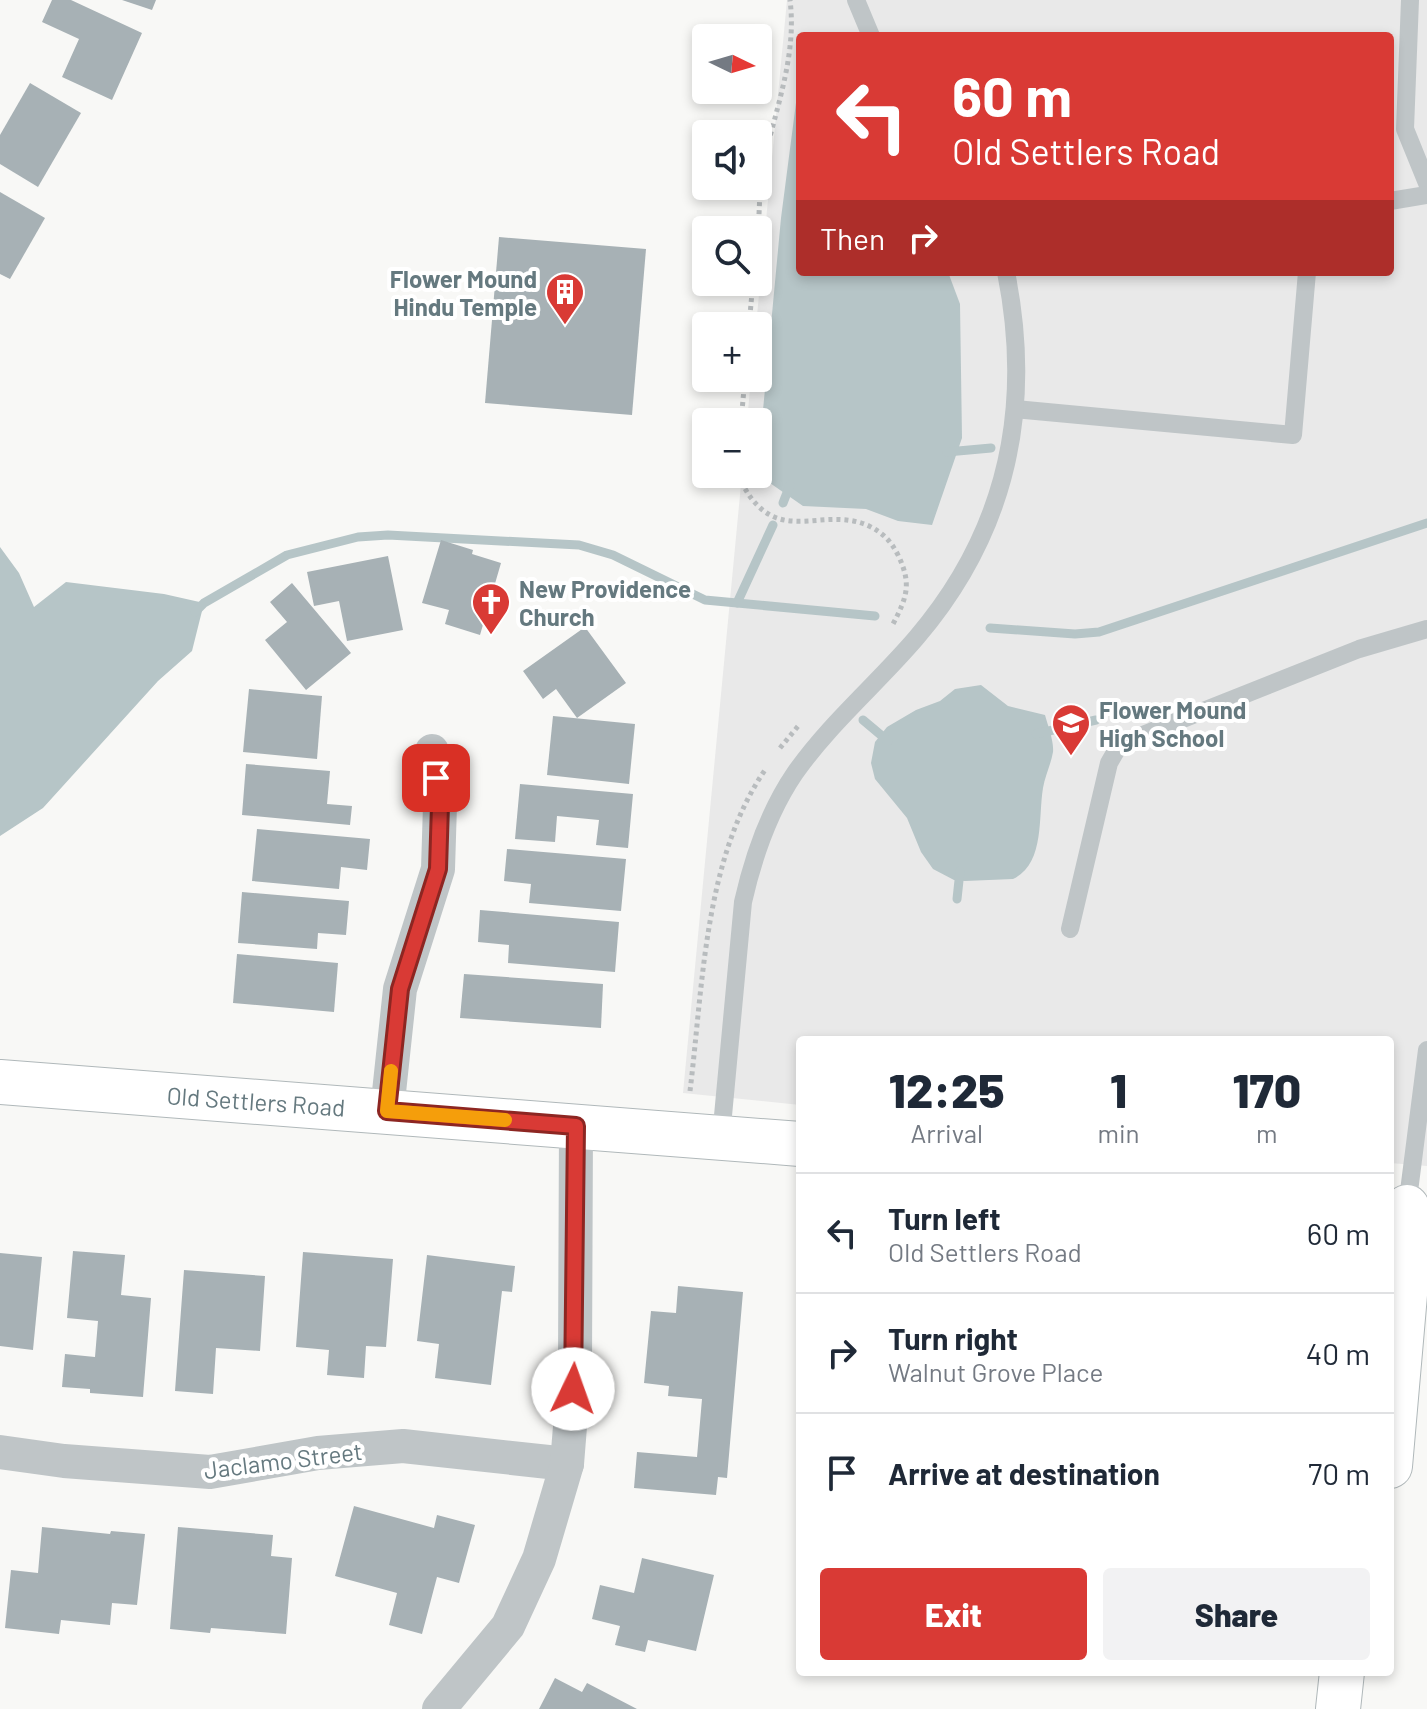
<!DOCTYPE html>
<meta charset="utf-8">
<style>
body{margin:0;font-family:Barlow,sans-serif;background:#f2f2f3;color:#1f2937;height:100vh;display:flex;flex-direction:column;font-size:30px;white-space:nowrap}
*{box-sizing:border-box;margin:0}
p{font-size:26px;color:#747a83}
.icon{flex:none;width:44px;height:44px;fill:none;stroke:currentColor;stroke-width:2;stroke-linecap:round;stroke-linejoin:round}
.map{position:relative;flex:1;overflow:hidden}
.sheet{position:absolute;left:796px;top:1036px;width:598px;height:640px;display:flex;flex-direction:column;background:#fff;border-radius:8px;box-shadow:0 4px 12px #0003}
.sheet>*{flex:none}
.hud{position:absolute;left:796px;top:32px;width:598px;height:244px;border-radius:8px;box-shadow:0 4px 12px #0003;background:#d93a35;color:#fff;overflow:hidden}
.needle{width:52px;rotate:95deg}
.fabs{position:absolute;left:692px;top:24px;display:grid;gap:16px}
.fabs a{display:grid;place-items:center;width:80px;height:80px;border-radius:8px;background:#fff;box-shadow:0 4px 12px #0003;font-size:40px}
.pin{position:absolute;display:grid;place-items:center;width:68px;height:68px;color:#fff;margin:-34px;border-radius:16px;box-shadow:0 4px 12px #0006}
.me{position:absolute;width:88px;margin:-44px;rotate:3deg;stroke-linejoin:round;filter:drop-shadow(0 0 6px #0008)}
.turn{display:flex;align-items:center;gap:28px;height:168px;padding:0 24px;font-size:36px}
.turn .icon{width:104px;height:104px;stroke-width:2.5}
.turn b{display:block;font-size:56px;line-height:68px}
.then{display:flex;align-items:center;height:76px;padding:0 24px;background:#0003;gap:16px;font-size:30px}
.eta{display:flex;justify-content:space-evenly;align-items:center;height:136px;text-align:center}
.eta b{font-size:48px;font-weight:800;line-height:56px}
.primary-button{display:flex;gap:16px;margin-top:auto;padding:16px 24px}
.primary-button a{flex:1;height:92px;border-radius:8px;background:#d93a35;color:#fff;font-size:32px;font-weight:800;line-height:92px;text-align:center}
.primary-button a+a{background:#f2f2f3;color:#1f2937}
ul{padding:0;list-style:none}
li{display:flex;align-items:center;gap:24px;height:120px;padding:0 24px;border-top:2px solid #e0e1e3}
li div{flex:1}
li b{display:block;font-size:30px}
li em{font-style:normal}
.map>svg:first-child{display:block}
.built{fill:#e9e9e9;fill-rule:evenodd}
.water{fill:#b6c5c7}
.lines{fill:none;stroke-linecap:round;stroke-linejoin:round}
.stream{stroke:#b6c5c7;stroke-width:9}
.building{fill:#a7b1b5}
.secondary-casing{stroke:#b0b8ba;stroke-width:46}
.path{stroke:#b8bcbe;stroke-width:5;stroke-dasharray:4 4;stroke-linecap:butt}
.lane{stroke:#bfc5c7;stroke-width:18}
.street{stroke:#bfc5c7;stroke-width:34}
.secondary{stroke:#fff;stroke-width:44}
.route-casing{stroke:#8d2622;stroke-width:20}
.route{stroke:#d93a35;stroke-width:14}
.slow{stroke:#f59e0b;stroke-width:14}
.labels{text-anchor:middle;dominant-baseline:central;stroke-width:8;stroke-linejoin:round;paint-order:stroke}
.poi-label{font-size:24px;font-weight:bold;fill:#65797f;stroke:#fff;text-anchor:start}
.street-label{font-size:24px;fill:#65797f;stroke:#fff}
</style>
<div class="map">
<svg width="1427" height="1709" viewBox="0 0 1427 1709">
<rect width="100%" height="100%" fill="#f8f8f6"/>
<path class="built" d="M787 0H1427V1166L1390 1163V1040H800V1105L683 1093 742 474H758V422H747L751 378H758V326H756ZM800 36H1390V272H800Z"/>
<g class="water">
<polygon points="800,72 800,272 948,272 960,304 962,438 932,525 898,521 866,509 803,506 757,474 781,218"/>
<polygon points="0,547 19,573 34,607 66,582 164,594 204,603 192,651 158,681 43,808 0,836"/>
<path d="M981 685 1008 706 1045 715C1048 726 1054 741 1053 752 1051 764 1045 776 1043 788 1038 818 1045 864 1013 879L965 881 954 880 933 869 921 852 907 818 875 779 871 763 875 742 887 727 916 710 940 701 955 689Z"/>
</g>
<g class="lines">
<g class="stream">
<polyline points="947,452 991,448"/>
<polyline points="783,503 790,485"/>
<polyline points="737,603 773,525"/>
<polyline points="195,612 204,603 287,555 358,537 388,535 579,545 613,555 705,600 875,616"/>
<polyline points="990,628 1075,634 1099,632 1427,523"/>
<polyline points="863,720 888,741"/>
<polyline points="1036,734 1096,720"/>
<polyline points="957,899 960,871"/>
</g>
</g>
<g class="building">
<polygon points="52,0 71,0 142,33 112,100 62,77 79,39 42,22"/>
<polygon points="122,0 156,0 152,10"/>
<polygon points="30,83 81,113 38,187 0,164 0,135"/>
<polygon points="0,192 45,218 10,279 0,274"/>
<polygon points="499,237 646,249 632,415 485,403"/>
<polygon points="441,540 473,550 472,554 501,563 480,635 445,624 449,610 422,603"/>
<polygon points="388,556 403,630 347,641 339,601 314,606 307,572"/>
<polygon points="292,583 351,653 306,690 265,640 287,622 270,602"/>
<polygon points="585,627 626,683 577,718 556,689 543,699 523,671"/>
<polygon points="249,689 322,696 317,759 243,752"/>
<polygon points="553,716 635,724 629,784 547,775"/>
<polygon points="246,764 330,771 327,804 352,806 350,825 242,815"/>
<polygon points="520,784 633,794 628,848 596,845 599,820 557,816 555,842 515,839"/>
<polygon points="257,829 370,839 367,870 341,867 339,889 252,881"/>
<polygon points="507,849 626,859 621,911 529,903 531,884 504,881"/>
<polygon points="242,892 349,901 346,935 318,933 317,949 238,943"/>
<polygon points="480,910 619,922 615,972 508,963 509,945 478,942"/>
<polygon points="237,954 338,963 334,1012 233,1003"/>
<polygon points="464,974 603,984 601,1028 460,1018"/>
<polygon points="73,1251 125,1255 121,1295 151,1298 143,1397 90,1393 90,1389 62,1387 65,1354 95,1357 98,1321 67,1318"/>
<polygon points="303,1252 393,1259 386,1347 366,1346 364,1378 327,1375 329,1350 296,1347"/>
<polygon points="0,1253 42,1257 33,1350 0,1346"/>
<polygon points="427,1255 515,1266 512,1292 502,1291 491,1385 435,1378 439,1344 417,1341"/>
<polygon points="184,1270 265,1276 260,1351 216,1348 213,1394 175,1391"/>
<polygon points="678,1286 743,1292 727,1478 718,1477 716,1495 634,1488 637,1452 697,1457 702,1399 668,1396 669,1386 644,1383 651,1311 676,1313"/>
<polygon points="354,1506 434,1528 437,1515 475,1525 459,1583 437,1577 422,1634 389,1625 397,1593 335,1576"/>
<polygon points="42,1527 110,1534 111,1531 145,1534 137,1605 112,1603 110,1625 61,1620 59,1634 5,1628 11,1570 38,1573"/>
<polygon points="178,1527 273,1535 271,1556 292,1558 286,1634 211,1628 210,1633 170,1629"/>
<polygon points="642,1558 714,1575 696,1651 648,1640 645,1652 615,1645 620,1626 592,1619 600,1585 634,1593"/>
<polygon points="555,1678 582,1692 587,1683 637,1709 539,1709"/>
</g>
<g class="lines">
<defs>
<g id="secondary">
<polyline points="0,1082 800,1144"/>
<polyline points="1390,1466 1406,1283 1407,1207"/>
<polyline points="1338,1709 1342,1672"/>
</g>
</defs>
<use href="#secondary" class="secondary-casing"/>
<g class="path">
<path d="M758 230C760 207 759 183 764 161 776 108 797 55 790 0"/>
<polyline points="749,326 753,282"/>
<polyline points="741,422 745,378"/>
<path d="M739 474C744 491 756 508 772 516 801 530 834 510 869 526 883 533 891 541 898 555 912 584 907 597 893 624"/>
<polyline points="780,748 799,725"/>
<path d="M690 1091C703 986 704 859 765 770"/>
</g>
<g class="lane">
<polyline points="856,0 871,36"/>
<polyline points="1410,0 1405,129 1427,183"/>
<polyline points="1390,201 1427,195"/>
<polyline points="1015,409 1293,435 1307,272"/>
<polyline points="1070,929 1109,763 1120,744 1359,649 1427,629"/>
<path d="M721 1137 743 902C753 858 769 811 795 773 830 723 878 683 917 637 1008 530 1033 407 1006 272"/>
<polyline points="1407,1207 1427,1050"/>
</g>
<g class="street">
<polyline points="387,1111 400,989 438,869 440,805 432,751"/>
<polyline points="0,1452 64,1461 210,1472 318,1453 403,1446 567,1464"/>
<polyline points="439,1709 508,1626 539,1559 567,1464 575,1364 576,1126"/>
</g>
<use href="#secondary" class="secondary"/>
</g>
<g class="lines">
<defs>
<polyline id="route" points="436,778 440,805 438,869 400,989 387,1111 576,1126 573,1389"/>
</defs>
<use href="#route" class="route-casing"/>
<use href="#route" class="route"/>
<polyline class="slow" points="391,1071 387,1111 505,1120"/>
</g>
<defs>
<symbol id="building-pin" viewBox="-11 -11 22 30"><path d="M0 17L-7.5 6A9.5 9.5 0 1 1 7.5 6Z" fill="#d93a35" stroke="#fff"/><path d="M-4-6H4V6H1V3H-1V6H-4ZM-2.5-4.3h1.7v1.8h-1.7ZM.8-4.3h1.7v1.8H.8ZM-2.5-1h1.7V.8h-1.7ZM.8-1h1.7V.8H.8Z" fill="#fff"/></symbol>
<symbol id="church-pin" viewBox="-11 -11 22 30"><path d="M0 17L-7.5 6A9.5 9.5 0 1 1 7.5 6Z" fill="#d93a35" stroke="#fff"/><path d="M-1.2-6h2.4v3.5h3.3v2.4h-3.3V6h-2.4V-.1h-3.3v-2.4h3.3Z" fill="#fff"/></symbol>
<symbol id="school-pin" viewBox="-11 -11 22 30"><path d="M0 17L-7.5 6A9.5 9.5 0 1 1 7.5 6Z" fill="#d93a35" stroke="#fff"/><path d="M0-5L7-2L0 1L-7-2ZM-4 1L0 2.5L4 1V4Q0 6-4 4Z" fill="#fff"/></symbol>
</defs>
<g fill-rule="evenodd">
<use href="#building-pin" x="543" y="270" width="44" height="60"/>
<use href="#church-pin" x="469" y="580" width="44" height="60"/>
<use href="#school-pin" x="1049" y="701" width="44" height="60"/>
</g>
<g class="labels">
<g class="poi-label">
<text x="537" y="278" text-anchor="end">Flower Mound<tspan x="537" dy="28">Hindu Temple</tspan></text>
<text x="519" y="588">New Providence<tspan x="519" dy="28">Church</tspan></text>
<text x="1099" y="709">Flower Mound<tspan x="1099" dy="28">High School</tspan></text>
</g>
<g class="street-label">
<text transform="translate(256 1101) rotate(4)">Old Settlers Road</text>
<text transform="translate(283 1460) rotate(-7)">Jaclamo Street</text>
</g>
</g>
</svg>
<div class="fabs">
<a><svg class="needle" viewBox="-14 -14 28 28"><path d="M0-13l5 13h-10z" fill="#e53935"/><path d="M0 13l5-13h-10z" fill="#747a83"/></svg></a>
<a><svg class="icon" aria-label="sound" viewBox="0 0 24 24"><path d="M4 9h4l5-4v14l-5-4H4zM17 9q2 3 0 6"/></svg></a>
<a><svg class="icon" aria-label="search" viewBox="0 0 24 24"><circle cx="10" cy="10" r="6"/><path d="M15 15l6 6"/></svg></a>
<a>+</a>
<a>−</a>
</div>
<div class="pin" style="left:436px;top:778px;background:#d93025"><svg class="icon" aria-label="arrive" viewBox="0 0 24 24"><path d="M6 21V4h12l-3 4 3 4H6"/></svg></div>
<svg class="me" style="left:573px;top:1389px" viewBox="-20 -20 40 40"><circle r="19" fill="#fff"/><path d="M0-13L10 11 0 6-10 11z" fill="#d93a35"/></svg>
<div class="hud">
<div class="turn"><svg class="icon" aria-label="left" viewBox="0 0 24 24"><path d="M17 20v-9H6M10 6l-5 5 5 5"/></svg><div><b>60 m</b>Old Settlers Road</div></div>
<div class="then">Then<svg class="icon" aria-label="right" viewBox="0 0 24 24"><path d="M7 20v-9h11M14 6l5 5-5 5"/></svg></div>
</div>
<section class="sheet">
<div class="eta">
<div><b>12:25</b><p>Arrival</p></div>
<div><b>1</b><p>min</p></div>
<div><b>170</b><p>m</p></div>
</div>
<ul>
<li><svg class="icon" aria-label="left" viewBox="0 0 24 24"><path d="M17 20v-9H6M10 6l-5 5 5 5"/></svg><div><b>Turn left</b><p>Old Settlers Road</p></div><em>60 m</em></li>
<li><svg class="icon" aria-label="right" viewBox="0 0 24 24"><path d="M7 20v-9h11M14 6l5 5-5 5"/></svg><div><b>Turn right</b><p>Walnut Grove Place</p></div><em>40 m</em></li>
<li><svg class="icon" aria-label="arrive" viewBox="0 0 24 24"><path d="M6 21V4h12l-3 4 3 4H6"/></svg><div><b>Arrive at destination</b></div><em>70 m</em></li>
</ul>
<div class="primary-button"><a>Exit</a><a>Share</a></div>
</section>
</div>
